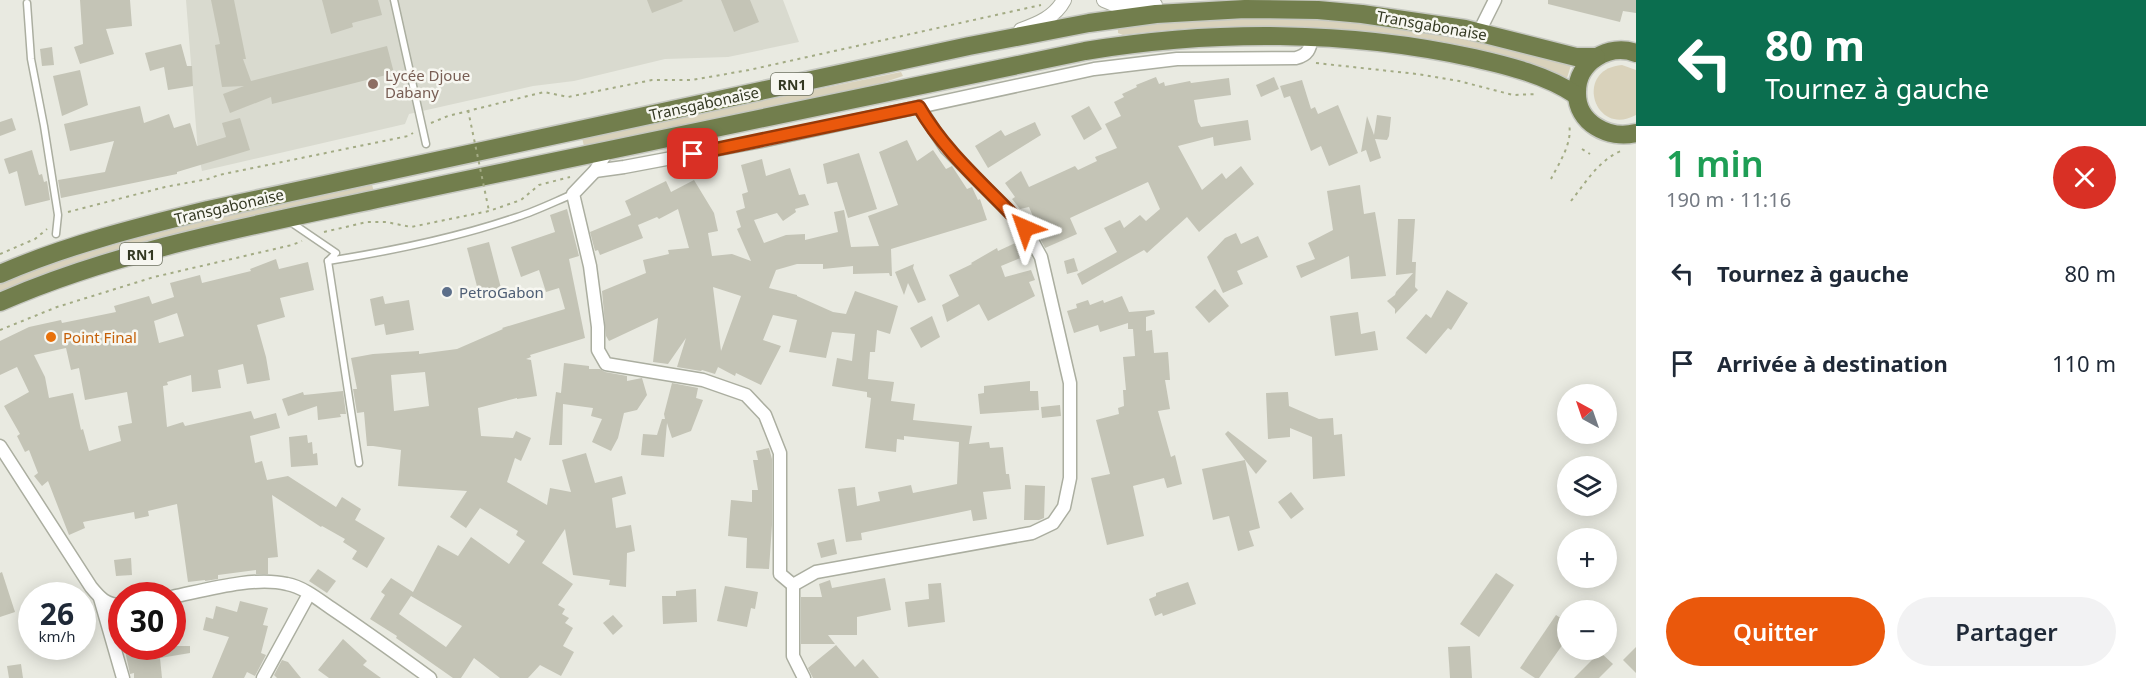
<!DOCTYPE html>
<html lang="fr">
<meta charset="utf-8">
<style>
body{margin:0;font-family:"Noto Sans",sans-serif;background:#f2f2f3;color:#1f2937;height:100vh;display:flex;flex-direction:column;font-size:22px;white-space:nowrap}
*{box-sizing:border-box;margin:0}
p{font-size:20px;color:#747a83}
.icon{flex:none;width:33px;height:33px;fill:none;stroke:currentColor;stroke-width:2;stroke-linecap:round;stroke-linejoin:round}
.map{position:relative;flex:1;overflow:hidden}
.details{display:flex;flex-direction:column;background:#fff;width:510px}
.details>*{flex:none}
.guide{background:#0b6e4f;color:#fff;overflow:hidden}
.needle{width:39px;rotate:320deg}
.fabs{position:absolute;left:1557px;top:384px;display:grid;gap:12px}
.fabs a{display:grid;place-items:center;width:60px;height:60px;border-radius:50%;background:#fff;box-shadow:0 3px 15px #0003;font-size:30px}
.speed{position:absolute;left:18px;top:582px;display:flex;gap:12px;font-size:30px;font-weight:700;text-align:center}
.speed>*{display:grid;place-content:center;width:78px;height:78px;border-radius:50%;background:#fff;box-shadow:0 3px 15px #0003;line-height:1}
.speed small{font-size:15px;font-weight:400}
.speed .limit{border:9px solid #d22;background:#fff;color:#111}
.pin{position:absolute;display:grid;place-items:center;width:51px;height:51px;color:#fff;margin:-26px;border-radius:12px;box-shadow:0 3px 9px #0006}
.me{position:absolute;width:66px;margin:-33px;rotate:317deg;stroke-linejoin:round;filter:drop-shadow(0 0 4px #0008)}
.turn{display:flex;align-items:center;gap:21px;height:126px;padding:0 30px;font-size:27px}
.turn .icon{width:78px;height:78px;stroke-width:2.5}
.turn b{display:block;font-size:42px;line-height:51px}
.round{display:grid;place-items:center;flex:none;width:63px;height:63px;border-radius:32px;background:#f2f2f3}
.overview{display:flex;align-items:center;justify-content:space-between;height:102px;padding:0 30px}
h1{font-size:36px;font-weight:600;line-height:45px;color:#1e9e55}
.cta{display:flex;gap:12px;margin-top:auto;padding:12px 30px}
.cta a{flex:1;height:69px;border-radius:36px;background:#ea580c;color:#fff;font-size:24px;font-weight:600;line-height:69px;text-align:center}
.cta a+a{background:#f2f2f3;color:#1f2937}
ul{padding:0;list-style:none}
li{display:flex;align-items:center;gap:18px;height:90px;padding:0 30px}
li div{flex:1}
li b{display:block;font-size:22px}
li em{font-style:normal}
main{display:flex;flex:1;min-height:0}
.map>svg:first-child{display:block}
.built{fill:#d9dacf}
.green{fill:#d9d2bb}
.building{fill:#c4c4b6;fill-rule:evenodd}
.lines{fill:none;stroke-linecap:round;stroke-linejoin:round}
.service-casing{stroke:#abaea0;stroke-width:9}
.minor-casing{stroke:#abaea0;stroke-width:15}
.tertiary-casing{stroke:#abaea0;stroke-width:16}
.trunk-casing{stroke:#c6c8c1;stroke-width:21}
.path{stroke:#a3ab84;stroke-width:2;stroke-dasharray:3 4.5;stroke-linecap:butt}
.service{stroke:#fff;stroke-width:6}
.minor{stroke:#fff;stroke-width:12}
.tertiary{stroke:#fff;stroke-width:14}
.trunk{stroke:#727e4d;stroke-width:18}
.path-bridge{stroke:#a3ab84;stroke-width:2;stroke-dasharray:3 4.5;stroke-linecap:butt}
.route-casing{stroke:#983908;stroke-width:15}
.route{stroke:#ea580c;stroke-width:10}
.education-dot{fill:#8d6e63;stroke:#f7f7f1;stroke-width:2}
.service-dot{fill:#5c6f8a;stroke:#f7f7f1;stroke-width:2}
.food-dot{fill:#e8710a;stroke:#f7f7f1;stroke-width:2}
.labels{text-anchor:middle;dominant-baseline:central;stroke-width:5;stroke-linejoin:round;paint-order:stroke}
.shield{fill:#f7f7f1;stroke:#6e7261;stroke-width:1.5}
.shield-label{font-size:14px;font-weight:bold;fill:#343923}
.street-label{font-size:15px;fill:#343923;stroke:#f7f7f1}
.education-label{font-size:15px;fill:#785e54;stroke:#f7f7f1;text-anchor:start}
.service-label{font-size:15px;fill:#4e5e75;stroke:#f7f7f1;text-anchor:start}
.food-label{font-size:15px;fill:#c56008;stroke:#f7f7f1;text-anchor:start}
</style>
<main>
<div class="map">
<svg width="1636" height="678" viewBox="0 0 1636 678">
<rect width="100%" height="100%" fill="#e9eae1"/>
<polygon class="built" points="186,0 783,0 799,42 728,57 665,59 574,81 533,86 409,114 405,124 202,171 198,152"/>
<g class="green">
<path d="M1203 18C1274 18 1344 18 1414 29 1467 37 1519 51 1571 65L1567 78C1553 73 1539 66 1525 61 1403 24 1248 18 1123 35L1118 33V29L1121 26Z"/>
<path d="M1622 65 1636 70V115C1594 138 1573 69 1622 65Z"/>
<polygon points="901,72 903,76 882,83 584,146 582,138"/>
<path d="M372 185 374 191 129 248 85 260 0 292V283L11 278C128 235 250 211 372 185Z"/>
</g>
<g class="building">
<polygon points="80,0 130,0 132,26 106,29 114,54 80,64 74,47 83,44"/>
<polygon points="211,0 234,0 246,59 243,59 251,81 387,46 394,73 272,104 271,97 230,113 223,94 244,86 222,87 215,45 220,44"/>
<polygon points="322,0 378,0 382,15 352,23 353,27 331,34"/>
<polygon points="647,0 682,0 683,1 652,13"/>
<polygon points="721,0 750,0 759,22 734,32"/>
<polygon points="1548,0 1636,0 1636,13 1623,11 1620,22 1548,4"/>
<polygon points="181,44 187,66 192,66 193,86 168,90 164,67 150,71 145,53"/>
<polygon points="52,47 54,65 42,66 40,49"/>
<polygon points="80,70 88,105 62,116 53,76"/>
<polygon points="1156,77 1159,84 1164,82 1165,86 1190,81 1191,83 1229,78 1231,95 1194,100 1198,122 1201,127 1248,120 1251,140 1214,146 1213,137 1178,146 1202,190 1222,173 1226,179 1241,166 1254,184 1199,232 1187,217 1147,253 1144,250 1082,285 1077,274 1117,252 1104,228 1120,220 1124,228 1140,215 1146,221 1160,209 1148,182 1070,218 1077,234 1045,248 1035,229 1038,228 1029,207 1020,209 1012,199 1015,197 1005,183 1021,171 1029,187 1075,166 1078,170 1097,161 1095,157 1117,148 1105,124 1121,116 1114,102 1124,97 1122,94 1137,87 1136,85"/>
<polygon points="1274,77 1279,89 1261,97 1256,85"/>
<polygon points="1302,80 1311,109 1315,107 1318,114 1338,105 1358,153 1329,166 1321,146 1311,151 1290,96 1284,98 1280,86"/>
<polygon points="140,106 144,123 169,114 174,128 190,123 197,146 226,137 222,123 240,118 250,150 177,172 177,174 61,198 58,180 105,172 114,141 70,151 64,124"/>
<polygon points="1089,106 1102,129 1084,140 1071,116"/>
<polygon points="1377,115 1391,117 1389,136 1387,140 1375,139 1381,158 1370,162 1366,150 1361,152 1367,116 1374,135"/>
<polygon points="12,118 16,130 0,136 0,122"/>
<polygon points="1035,122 1041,135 988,168 975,146 1001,130 1005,136"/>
<path d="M907 140 917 161 933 150 946 169 952 166 967 189 972 187 978 200 980 199 987 220 891 249 892 276H890L889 273 853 274V266L823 269V264H797L776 270 769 288 797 295V296L833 312 846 314 855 291 898 306 890 334 877 330 875 352H870L868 379 894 382 891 401 915 404 913 420 972 426 969 444 989 442 990 448 1003 447 1006 474H1009L1011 489 983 492 987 519 973 521 971 510 861 533 862 540 846 542 838 489 855 487 857 506 880 501 878 492 911 485 913 493 957 484 959 442 904 436V440L897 439 896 452 865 448 871 398 867 397V392L832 386 837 358 852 361 855 334 832 332 826 358 789 352 797 320 773 315 763 340 781 346 761 385 736 373 735 376 718 367 715 374 702 370 701 371 677 367 686 338 668 364 653 362 658 318 609 341 606 336 602 291 646 273 643 260 669 254 668 250 689 248 678 209 659 219 657 217 638 225 643 238 600 255 598 250 595 251 590 232 631 215 625 201 666 181 671 192 694 180 714 213 718 231 708 233 712 256 732 254 751 261 737 229 741 227 736 211 745 208 742 194 748 192 741 165 762 159 766 176 790 168 799 195 805 194 809 205 795 209 796 212 783 221 777 213 754 220 764 243 786 235 805 234V240L838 232 834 212 844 210 851 247 879 246 868 216 898 205 879 152ZM713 287 741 296 721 351Z"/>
<polygon points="32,150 39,175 42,174 44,182 47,181 50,200 25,206 17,171 9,174 4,159"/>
<polygon points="859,153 877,209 848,218 837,182 827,184 823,164"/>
<polygon points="1360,185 1364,214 1375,212 1386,276 1351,279 1349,256 1301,278 1296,266 1315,259 1308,243 1333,230 1327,191"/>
<path d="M567 209 579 256 569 259 585 338 530 355 531 357 526 359 531 360 537 396 517 399V398L478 408 481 436 513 438 516 431 531 438 521 461 515 458 507 482 547 505 550 488 571 492 562 460 586 453 595 483 622 476 626 494 612 498 616 528 631 525 635 551 627 553 626 587 609 585 610 580 573 575 565 529 542 563 573 584 558 605 565 609 562 614 569 618 565 623 573 628 563 646 574 652 561 676 540 665 528 678H500L474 658 461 678H453L396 638 397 636 370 619 385 595 381 592 391 578 413 592 438 545 458 556 471 537 509 564 525 541 516 535 518 531 480 508 466 528 450 517 467 491 398 486 401 450 373 446H367L364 412 357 413 353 389H357L351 358 373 354 419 351V354L457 349 503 329 502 328 565 309 559 288 546 292 539 270 521 277 511 247 555 232 550 215ZM425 372 429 406 394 411 391 375ZM411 596 462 626 446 647 399 614Z"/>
<polygon points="1398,219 1415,219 1412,262 1416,262 1415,287 1418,290 1395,314 1395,309 1387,301 1395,295 1396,292 1413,273 1396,275"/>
<polygon points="1236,233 1241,244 1258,236 1268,257 1237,271 1243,284 1223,293 1207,257 1225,238"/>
<polygon points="1022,240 1030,254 1001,266 1005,277 1031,270 1035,280 1029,282 1035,296 988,321 979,304 947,322 942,305 959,296 949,275 972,264 971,263 997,248 998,251"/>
<polygon points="489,242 501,288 479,294 467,248"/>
<polygon points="1074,258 1078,271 1067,274 1064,261"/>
<path d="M276 259 279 269 308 262 314 290 280 298 285 317 257 325 266 357 270 380 247 384 243 364 218 370 221 388 192 392 191 375 167 382 168 385 163 386 167 427 183 422 185 426 251 411 254 419 276 413 280 428 250 436 255 463 262 461 267 480 288 476 336 507 342 497 361 509 355 520 385 538 367 568 352 559 357 551 343 542 345 539 322 526 321 527 272 495 278 557 268 558V574H256V570L218 575V579L205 581V580L188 582 177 504 148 511 149 516 135 519 134 512 83 522 85 528 69 535 48 481 42 486 34 476 38 473 29 450 25 452 17 436 20 434 4 406 29 392 17 367 0 375V341L29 327 61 320 62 323 116 312 114 306 149 296 152 304 174 297 170 283 200 275 202 283 251 271 250 269ZM177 313 184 336 159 343 154 321ZM66 348 71 370 79 368 85 400 127 392 132 423 118 426 121 441 89 451 83 429 81 430 73 393 49 398 45 377 34 355Z"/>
<polygon points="914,264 913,268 926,300 918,303 908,283 904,295 895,272"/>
<polygon points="1215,289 1229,306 1209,323 1195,307"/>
<polygon points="1447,290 1468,303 1451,330 1448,328 1426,354 1406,338 1426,314 1431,318"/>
<polygon points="383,296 385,304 409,300 414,330 386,335 384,324 375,326 370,299"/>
<polygon points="1122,296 1129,312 1154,310 1155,314 1146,317 1146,331 1152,330 1154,353 1168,352 1170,380 1165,380 1170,409 1158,411 1171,457 1175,455 1182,484 1167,488 1164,478 1133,486 1144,536 1107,545 1091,478 1110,474 1096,420 1119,414 1118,408 1124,406 1123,390 1126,390 1123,357 1135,356 1133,329 1128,329 1128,323 1100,332 1098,325 1074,333 1067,311 1077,308 1076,304 1088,300 1090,305 1103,300 1104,303"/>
<polygon points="1358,312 1361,334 1375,331 1378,350 1335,356 1330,316"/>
<polygon points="932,316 940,337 921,348 910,328"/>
<polygon points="564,363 589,366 589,369 600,369 605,372 627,376 627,381 642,378 647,395 637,410 624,413 618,438 611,451 592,442 602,419 591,416 593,408 563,404 562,445 549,445 556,392 561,393"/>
<polygon points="1030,381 1030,391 1038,391 1039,410 980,414 978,394 984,393 984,386"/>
<polygon points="672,383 698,388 696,398 703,400 691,431 672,438 667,423 664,457 641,455 643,434 657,435 662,419 665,419 664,414"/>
<polygon points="343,391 346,414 340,414 341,417 318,420 317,406 288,416 282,399 303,392 304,395"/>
<polygon points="1288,392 1289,406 1319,419 1333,418 1334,435 1342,434 1345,476 1313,479 1312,437 1290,428 1290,437 1268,439 1266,393"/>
<polygon points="1060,405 1061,416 1042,418 1041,407"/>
<polygon points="1228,431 1267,461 1256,474 1225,434"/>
<polygon points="307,435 308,443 312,442 313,454 317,453 318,465 291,467 289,437"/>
<polygon points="769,448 772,459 772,525 769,569 746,568 747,538 728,536 731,500 752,502 752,490 758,490 753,460 758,460 756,451"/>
<polygon points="1245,460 1260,528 1249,531 1254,546 1238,551 1229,516 1213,520 1202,469"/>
<polygon points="1025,485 1045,486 1044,518 1039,520 1024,520"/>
<polygon points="1291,492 1304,509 1291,519 1278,502"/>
<polygon points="834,539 837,554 821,558 817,543"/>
<polygon points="131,558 132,575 116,576 114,560"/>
<polygon points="318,569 336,581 327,593 309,581"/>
<polygon points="2,572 15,612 0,617 0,573"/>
<polygon points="1496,573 1514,585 1479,637 1460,624"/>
<polygon points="885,578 891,610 857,617 857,635 828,635 835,644 801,644 801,597 822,597 819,584 830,580 832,588"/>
<polygon points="1188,582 1196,604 1163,616 1162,613 1155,616 1149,599 1156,596 1156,593"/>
<polygon points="941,583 945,622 908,627 905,602 929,599 928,584"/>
<polygon points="725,586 758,592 755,609 751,608 747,627 717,621"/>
<polygon points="696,589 697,622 663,624 662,596 676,596 676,591"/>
<polygon points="240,601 268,608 263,625 268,626 261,653 266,655 255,676 247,672 244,678 212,678 229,637 203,630 206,617 213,619 216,606 237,612"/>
<polygon points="613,615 623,626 613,635 603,623"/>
<polygon points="1556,615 1568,623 1568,637 1539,678 1535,678 1520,668"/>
<polygon points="343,639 367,661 363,665 381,678 329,678 318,670"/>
<polygon points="836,645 855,667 863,659 879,678 813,678 808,668"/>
<polygon points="124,646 190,646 190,653 160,658 162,678 134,678 134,673 130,674"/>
<polygon points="1470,646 1472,678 1450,678 1448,647"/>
<polygon points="1636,647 1636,673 1623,660"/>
<polygon points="1600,652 1613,664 1599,678 1574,678"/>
<polygon points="282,660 288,662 301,678 277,678 274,675"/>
<polygon points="21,664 23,678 9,678 7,666"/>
</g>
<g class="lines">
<defs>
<g id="service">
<polyline points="394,0 426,144"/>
<polyline points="27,3 31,59 44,126 58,215 56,234"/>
<path d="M289 221 336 253 328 261C392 251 456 238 517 217 536 211 554 202 573 194"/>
<polyline points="328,261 359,463"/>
</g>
<g id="minor">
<polyline points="1479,32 1495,0"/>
<polyline points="609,149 595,171 573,194 590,266 598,327 598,350 606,364 703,380 746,395 765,415 780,453 780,574 793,585 816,572 1032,533 1053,523 1064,507 1070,478 1070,383 1041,257 1025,228 946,148 919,107"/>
<path d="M595 171 624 167 762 141 1094 69 1177 59 1296 58C1308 55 1310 49 1312 38"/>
<path d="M0 446 91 587C100 598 106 605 122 605"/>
<polyline points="793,585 793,656 804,678"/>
<path d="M172 597C206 590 254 576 287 584 303 587 318 599 331 608 365 631 397 654 430 678"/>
<polyline points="100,598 123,678"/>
<polyline points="263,678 309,594"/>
</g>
<g id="tertiary">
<polyline points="1104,0 1121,7 1155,5"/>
<path d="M1021 30C1038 24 1055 17 1064 0"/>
</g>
<g id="trunk">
<path d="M1636 53C1609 43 1577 62 1577 92 1576 123 1609 140 1636 133"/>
<path d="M0 274C67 245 138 227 208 210L969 46 1089 23 1156 14 1245 9 1318 10 1362 14 1465 29 1576 57H1596"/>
<path d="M0 302C125 247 272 222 405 193 631 144 858 100 1085 51 1213 30 1347 30 1474 58 1509 66 1546 75 1576 95"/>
</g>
</defs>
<use href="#service" class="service-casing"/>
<use href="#minor" class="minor-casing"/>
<use href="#tertiary" class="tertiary-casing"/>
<use href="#trunk" class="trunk-casing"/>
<g class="path">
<polyline points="1316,63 1417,74 1459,81 1513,95 1538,94"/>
<polyline points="431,123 448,116 544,92 568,97 652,80 692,80 749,70 1041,5"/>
<polyline points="1582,149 1590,154"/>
<path d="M1551 179C1559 163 1573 143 1569 124"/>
<path d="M1571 201C1586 182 1599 160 1621 151"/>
<polyline points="68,212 165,187 208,179 219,175 408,136 413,133"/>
<polyline points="324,232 367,222 386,222 411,227 489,211 521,200 539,185 570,177"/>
<polyline points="0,254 35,239 47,229"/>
<polyline points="0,330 57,307 154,277 292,245 302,241"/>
</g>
<use href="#service" class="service"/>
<use href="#minor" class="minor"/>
<use href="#tertiary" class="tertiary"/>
<use href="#trunk" class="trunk"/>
<polyline class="path-bridge" points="468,110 489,211"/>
</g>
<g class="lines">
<defs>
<path id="route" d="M693 154 919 107C946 154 989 189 1025 228"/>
</defs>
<use href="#route" class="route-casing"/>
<use href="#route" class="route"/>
</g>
<circle class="education-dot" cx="373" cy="84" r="6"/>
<circle class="service-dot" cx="447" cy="292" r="6"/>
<circle class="food-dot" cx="51" cy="337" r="6"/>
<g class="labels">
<g class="shield">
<rect x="771" y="73" width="42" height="22" rx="4.5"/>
<rect x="120" y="243" width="42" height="22" rx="4.5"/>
</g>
<g class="shield-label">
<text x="792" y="84">RN1</text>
<text x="141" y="254">RN1</text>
</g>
<g class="street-label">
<text transform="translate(1432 25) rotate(10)">Transgabonaise</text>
<text transform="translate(704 103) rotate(-12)">Transgabonaise</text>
<text transform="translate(229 206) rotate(-13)">Transgabonaise</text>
</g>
<g class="education-label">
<text x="385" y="75">Lycée Djoue<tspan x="385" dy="17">Dabany</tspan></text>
</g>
<g class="service-label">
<text x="459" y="292">PetroGabon</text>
</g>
<g class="food-label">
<text x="63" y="337">Point Final</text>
</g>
</g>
</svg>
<div class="fabs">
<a><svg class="needle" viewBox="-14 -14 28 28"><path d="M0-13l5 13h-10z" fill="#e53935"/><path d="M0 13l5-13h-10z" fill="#747a83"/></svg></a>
<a><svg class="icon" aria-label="layers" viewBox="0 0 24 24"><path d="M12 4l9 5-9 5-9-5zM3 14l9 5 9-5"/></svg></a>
<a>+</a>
<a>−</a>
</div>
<div class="speed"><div>26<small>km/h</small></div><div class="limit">30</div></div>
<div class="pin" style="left:693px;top:154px;background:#d93025"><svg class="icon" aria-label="arrive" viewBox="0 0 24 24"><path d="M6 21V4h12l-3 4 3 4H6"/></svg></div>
<svg class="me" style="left:1025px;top:228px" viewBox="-20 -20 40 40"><path d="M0-17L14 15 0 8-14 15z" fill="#ea580c" stroke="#fff" stroke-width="4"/></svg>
</div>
<section class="details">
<div class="guide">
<div class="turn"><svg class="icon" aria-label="left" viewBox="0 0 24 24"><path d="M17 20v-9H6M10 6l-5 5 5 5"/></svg><div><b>80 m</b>Tournez à gauche</div></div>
</div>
<div class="overview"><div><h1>1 min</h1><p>190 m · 11:16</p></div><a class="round" style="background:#d93025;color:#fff"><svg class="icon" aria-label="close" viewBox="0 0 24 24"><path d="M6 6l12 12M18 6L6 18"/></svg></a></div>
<ul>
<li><svg class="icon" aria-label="left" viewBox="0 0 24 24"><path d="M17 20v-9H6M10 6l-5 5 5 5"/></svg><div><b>Tournez à gauche</b></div><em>80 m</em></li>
<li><svg class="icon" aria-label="arrive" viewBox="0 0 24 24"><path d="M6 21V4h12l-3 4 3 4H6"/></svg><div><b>Arrivée à destination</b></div><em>110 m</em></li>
</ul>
<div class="cta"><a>Quitter</a><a>Partager</a></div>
</section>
</main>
